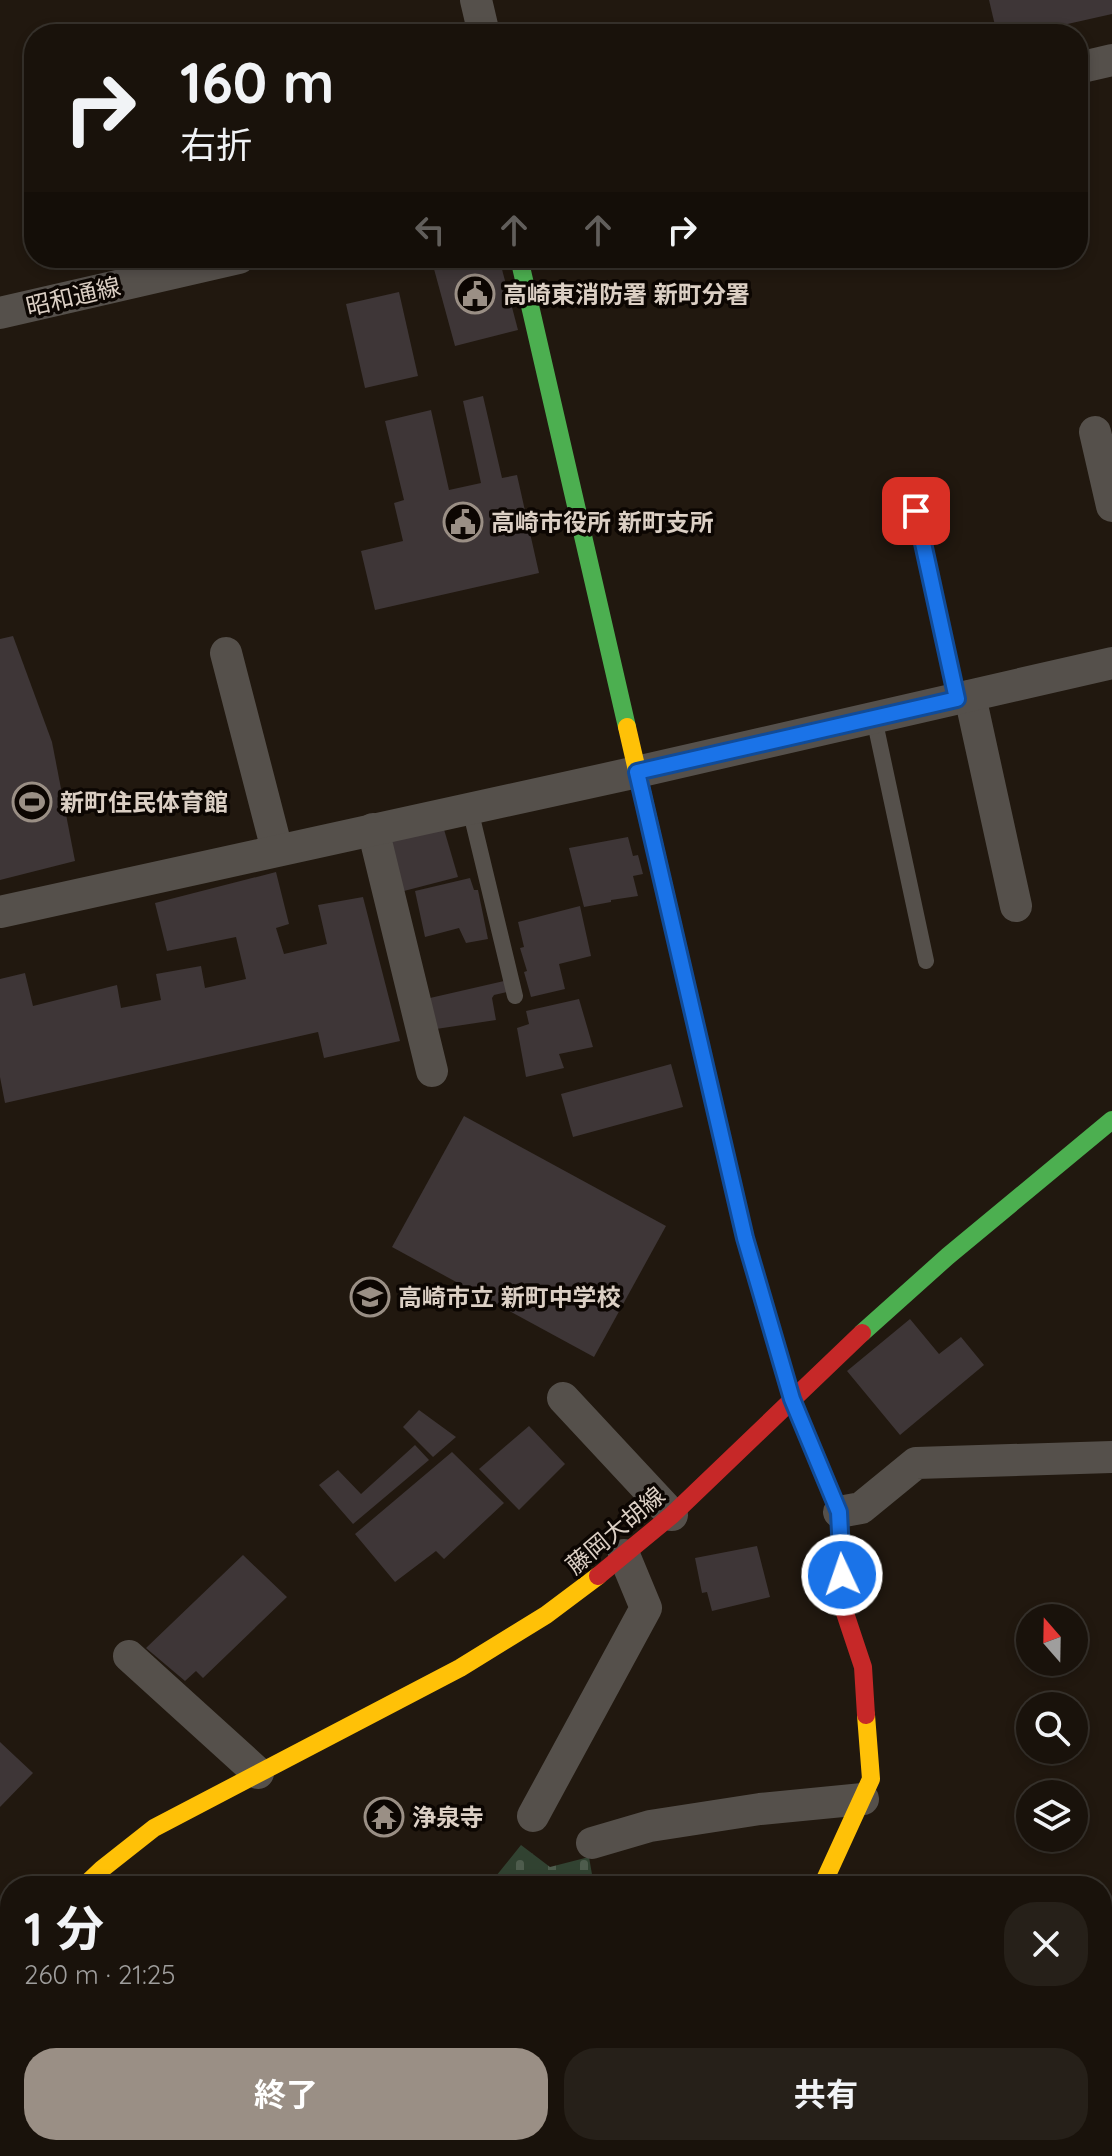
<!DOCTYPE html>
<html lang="ja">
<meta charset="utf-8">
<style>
body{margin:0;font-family:Quicksand,"Noto Sans JP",sans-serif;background:#262019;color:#f1f3f6;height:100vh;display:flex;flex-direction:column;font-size:30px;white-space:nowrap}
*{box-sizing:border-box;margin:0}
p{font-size:26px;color:#9f9e9d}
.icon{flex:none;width:44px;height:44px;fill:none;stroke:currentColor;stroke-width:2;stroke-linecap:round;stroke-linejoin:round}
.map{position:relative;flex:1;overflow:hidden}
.sheet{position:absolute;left:0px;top:1876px;width:1112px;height:280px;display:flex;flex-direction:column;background:#19120b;border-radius:32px 32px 0 0;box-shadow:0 4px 12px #0003,0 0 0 2px #37322c}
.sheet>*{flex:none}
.hud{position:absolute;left:24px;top:24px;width:1064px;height:244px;border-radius:32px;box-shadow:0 4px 12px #0003,0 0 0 2px #37322c;background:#19120b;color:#f1f3f6;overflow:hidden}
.needle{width:52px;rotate:340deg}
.tools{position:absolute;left:1016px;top:1604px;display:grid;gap:16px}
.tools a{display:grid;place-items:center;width:72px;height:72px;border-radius:50%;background:#19120b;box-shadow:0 4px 12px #0003,0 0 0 2px #37322c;font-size:40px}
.pin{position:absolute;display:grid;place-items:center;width:68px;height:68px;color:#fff;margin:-34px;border-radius:16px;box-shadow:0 4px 12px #0006}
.me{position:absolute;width:88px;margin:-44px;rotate:357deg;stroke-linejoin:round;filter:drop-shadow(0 0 6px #0008)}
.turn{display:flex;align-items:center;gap:28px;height:168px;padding:0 24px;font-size:36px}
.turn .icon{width:104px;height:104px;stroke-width:2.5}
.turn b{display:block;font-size:56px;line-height:68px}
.lanes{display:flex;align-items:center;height:76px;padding:0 24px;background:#0003;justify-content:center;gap:40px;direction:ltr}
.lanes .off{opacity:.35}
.round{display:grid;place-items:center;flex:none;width:84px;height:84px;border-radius:32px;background:#262019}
.summary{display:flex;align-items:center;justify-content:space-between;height:136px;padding:0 24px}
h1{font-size:48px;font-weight:700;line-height:60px}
.cta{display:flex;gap:16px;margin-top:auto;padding:16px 24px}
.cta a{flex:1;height:92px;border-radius:32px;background:#9a8f85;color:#fff;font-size:32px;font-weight:700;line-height:92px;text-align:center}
.cta a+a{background:#262019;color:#f1f3f6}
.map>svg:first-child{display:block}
.cemetery{fill:url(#cemetery-stones)}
.building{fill:#3e3637}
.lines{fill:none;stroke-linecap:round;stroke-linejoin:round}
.lane{stroke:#55504b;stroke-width:16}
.street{stroke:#55504b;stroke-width:32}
.fast{stroke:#4caf50;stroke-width:18}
.slow{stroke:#ffc107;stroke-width:18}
.jam{stroke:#c62828;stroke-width:18}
.route-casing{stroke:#114b97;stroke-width:20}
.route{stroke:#1a73e8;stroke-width:14}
.labels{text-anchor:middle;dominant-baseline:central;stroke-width:7;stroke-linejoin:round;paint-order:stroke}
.poi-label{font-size:24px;font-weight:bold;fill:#dbcfc4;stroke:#0c0602;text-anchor:start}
.street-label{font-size:24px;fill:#dbcfc4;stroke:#0c0602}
</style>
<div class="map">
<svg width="1112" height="2156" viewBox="0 0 1112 2156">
<defs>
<pattern id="cemetery-stones" width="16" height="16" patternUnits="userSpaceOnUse" patternTransform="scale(2)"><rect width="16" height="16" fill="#314231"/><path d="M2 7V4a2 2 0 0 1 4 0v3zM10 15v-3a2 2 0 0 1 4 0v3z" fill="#4e5c4d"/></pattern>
</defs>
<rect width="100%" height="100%" fill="#21180f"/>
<g class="cemetery">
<polygon points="521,1845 550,1867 589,1857 594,1886 488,1886"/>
<polygon points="330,2146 623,2146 625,2156 324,2156"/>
</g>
<g class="building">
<polygon points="989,0 1112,0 1112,14 1023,34 997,34"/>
<polygon points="431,258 499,258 518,330 455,346"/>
<polygon points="399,292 418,376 365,388 346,304"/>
<polygon points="483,396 502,478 517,475 539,573 375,610 361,551 403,541 394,503 404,500 385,421 431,410 449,490 481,483 463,401"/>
<polygon points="13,636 52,742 75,861 0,880 0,639"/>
<polygon points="443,826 458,877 400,892 388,839"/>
<polygon points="628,837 633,856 638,855 643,874 633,876 638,896 611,900 611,902 584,907 569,848"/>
<polygon points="276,872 289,924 276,928 284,954 327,944 318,905 363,897 400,1041 324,1058 318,1032 5,1103 0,1077 0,979 25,973 33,1006 117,985 121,1008 161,1000 156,974 201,966 205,988 246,979 236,937 167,951 155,903"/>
<polygon points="470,878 474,890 478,890 488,939 466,943 459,928 425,937 415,891"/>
<polygon points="580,906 591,956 559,964 565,989 531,997 524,972 527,971 520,948 524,947 518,922"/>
<polygon points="504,981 507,992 494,995 492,998 496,1020 436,1029 430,998"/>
<polygon points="579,999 593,1047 559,1054 564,1068 526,1077 517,1028 529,1024 526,1011"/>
<polygon points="671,1064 683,1107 573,1137 561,1094"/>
<polygon points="464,1116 666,1226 594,1357 392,1247"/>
<polygon points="910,1319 939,1354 961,1337 984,1365 900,1435 847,1371"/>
<polygon points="419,1410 456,1437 433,1457 403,1427"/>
<polygon points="529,1426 565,1464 519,1510 479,1469"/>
<polygon points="415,1445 429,1460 353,1524 319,1485 338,1470 361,1494"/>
<polygon points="452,1452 504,1503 444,1559 436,1551 395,1582 355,1534"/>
<polygon points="757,1546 770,1597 712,1611 707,1592 702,1593 695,1558"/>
<polygon points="243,1555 287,1597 203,1678 196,1671 185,1681 146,1648"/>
<polygon points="0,1742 33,1773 0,1807"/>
</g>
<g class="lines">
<g class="lane">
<polyline points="916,511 957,699"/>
<polyline points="874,718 926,961"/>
<polyline points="470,809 515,996"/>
</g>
<g class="street">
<polyline points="476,0 484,34"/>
<polyline points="1078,68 1112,60"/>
<polyline points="0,313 239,258"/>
<polyline points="1095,432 1112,506"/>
<polyline points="226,653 277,850"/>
<polyline points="970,696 1016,906"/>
<polyline points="373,829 432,1071"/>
<polyline points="0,912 637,772 1112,663"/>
<polyline points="563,1398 672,1515"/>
<polyline points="839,1512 861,1508 916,1463 1112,1457"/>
<polyline points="129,1656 258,1773"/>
<polyline points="533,1816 646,1608 624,1555"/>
<polyline points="592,1843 650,1826 760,1809 863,1799"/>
<polyline points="0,2063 10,2073"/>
<polyline points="1102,2126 1107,2109 1112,2102"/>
<polyline points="88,2146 99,2156"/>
<polyline points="755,2146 755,2156"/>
<polyline points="951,2146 1094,2156"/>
</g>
<g class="fast">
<polyline points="519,258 627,727"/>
<polyline points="862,1333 948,1256 1112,1120"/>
</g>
<g class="slow">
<polyline points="627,727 724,1147"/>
<polyline points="84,1886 102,1869 154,1828 460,1668 546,1615 598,1576"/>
<polyline points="822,1886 871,1779 866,1715"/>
</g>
<g class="jam">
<polyline points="724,1147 745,1238 792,1399 839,1512 843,1607 863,1667 866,1715"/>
<polyline points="598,1576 672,1515 862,1333"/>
<polyline points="0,1993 10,1979"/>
</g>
</g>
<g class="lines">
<defs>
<polyline id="route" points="842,1575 839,1512 792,1399 745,1238 637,772 957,699 916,511"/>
</defs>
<use href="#route" class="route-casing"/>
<use href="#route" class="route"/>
</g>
<defs>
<symbol id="civic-ring" viewBox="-11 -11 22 22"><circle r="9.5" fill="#0c0602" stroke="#9a8f85" stroke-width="1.5"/><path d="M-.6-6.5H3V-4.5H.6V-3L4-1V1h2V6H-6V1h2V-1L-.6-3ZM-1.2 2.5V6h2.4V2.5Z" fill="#9a8f85"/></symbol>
<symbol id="stadium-ring" viewBox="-11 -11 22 22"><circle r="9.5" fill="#0c0602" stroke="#9a8f85" stroke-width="1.5"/><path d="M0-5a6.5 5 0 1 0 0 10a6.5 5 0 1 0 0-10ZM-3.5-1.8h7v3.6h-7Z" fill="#9a8f85"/></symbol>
<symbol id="school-ring" viewBox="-11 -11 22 22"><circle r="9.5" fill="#0c0602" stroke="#9a8f85" stroke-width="1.5"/><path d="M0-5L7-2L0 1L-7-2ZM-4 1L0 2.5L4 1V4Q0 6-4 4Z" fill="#9a8f85"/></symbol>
<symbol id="temple-ring" viewBox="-11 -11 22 22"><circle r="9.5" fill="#0c0602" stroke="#9a8f85" stroke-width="1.5"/><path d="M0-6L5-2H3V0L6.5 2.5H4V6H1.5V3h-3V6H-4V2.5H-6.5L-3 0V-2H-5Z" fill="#9a8f85"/></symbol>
</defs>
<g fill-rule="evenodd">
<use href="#civic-ring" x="453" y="272" width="44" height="44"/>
<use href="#civic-ring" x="441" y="500" width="44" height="44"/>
<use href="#stadium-ring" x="10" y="780" width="44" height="44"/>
<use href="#school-ring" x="348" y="1275" width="44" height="44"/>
<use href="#temple-ring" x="362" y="1795" width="44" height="44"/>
</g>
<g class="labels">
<g class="poi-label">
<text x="503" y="294">高崎東消防署 新町分署</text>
<text x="491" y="522">高崎市役所 新町支所</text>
<text x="60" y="802">新町住民体育館</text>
<text x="398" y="1297">高崎市立 新町中学校</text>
<text x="412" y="1817">浄泉寺</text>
</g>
<g class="street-label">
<text transform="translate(73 296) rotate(-13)">昭和通線</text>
<text transform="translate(615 1530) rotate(-40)">藤岡大胡線</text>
</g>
</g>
</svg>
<div class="tools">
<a><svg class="needle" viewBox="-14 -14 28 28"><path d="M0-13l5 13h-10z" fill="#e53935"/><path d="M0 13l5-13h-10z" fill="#9f9e9d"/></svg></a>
<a><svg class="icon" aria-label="search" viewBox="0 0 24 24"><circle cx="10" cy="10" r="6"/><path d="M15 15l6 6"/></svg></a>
<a><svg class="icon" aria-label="layers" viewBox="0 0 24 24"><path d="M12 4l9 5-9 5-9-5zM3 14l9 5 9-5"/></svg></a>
</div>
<div class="pin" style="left:916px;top:511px;background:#d93025"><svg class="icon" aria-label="arrive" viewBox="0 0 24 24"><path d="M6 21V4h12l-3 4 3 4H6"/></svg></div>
<svg class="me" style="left:842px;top:1575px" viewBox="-20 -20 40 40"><circle r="17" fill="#1a73e8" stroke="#fff" stroke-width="3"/><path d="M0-11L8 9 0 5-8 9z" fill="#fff"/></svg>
<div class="hud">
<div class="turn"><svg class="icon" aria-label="right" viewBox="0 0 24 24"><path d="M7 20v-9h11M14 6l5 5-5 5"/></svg><div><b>160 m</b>右折</div></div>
<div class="lanes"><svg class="icon off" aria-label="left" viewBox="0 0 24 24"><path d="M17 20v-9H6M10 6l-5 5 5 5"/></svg><svg class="icon off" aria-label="ahead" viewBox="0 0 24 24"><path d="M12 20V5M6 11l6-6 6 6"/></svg><svg class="icon off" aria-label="ahead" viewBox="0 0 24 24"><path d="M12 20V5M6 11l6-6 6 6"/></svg><svg class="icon" aria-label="right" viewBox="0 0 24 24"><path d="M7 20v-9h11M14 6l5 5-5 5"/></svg></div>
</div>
<section class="sheet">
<div class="summary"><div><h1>1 分</h1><p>260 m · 21:25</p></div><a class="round"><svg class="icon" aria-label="close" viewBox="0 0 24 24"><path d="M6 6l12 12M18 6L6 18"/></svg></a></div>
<div class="cta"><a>終了</a><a>共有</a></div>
</section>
</div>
